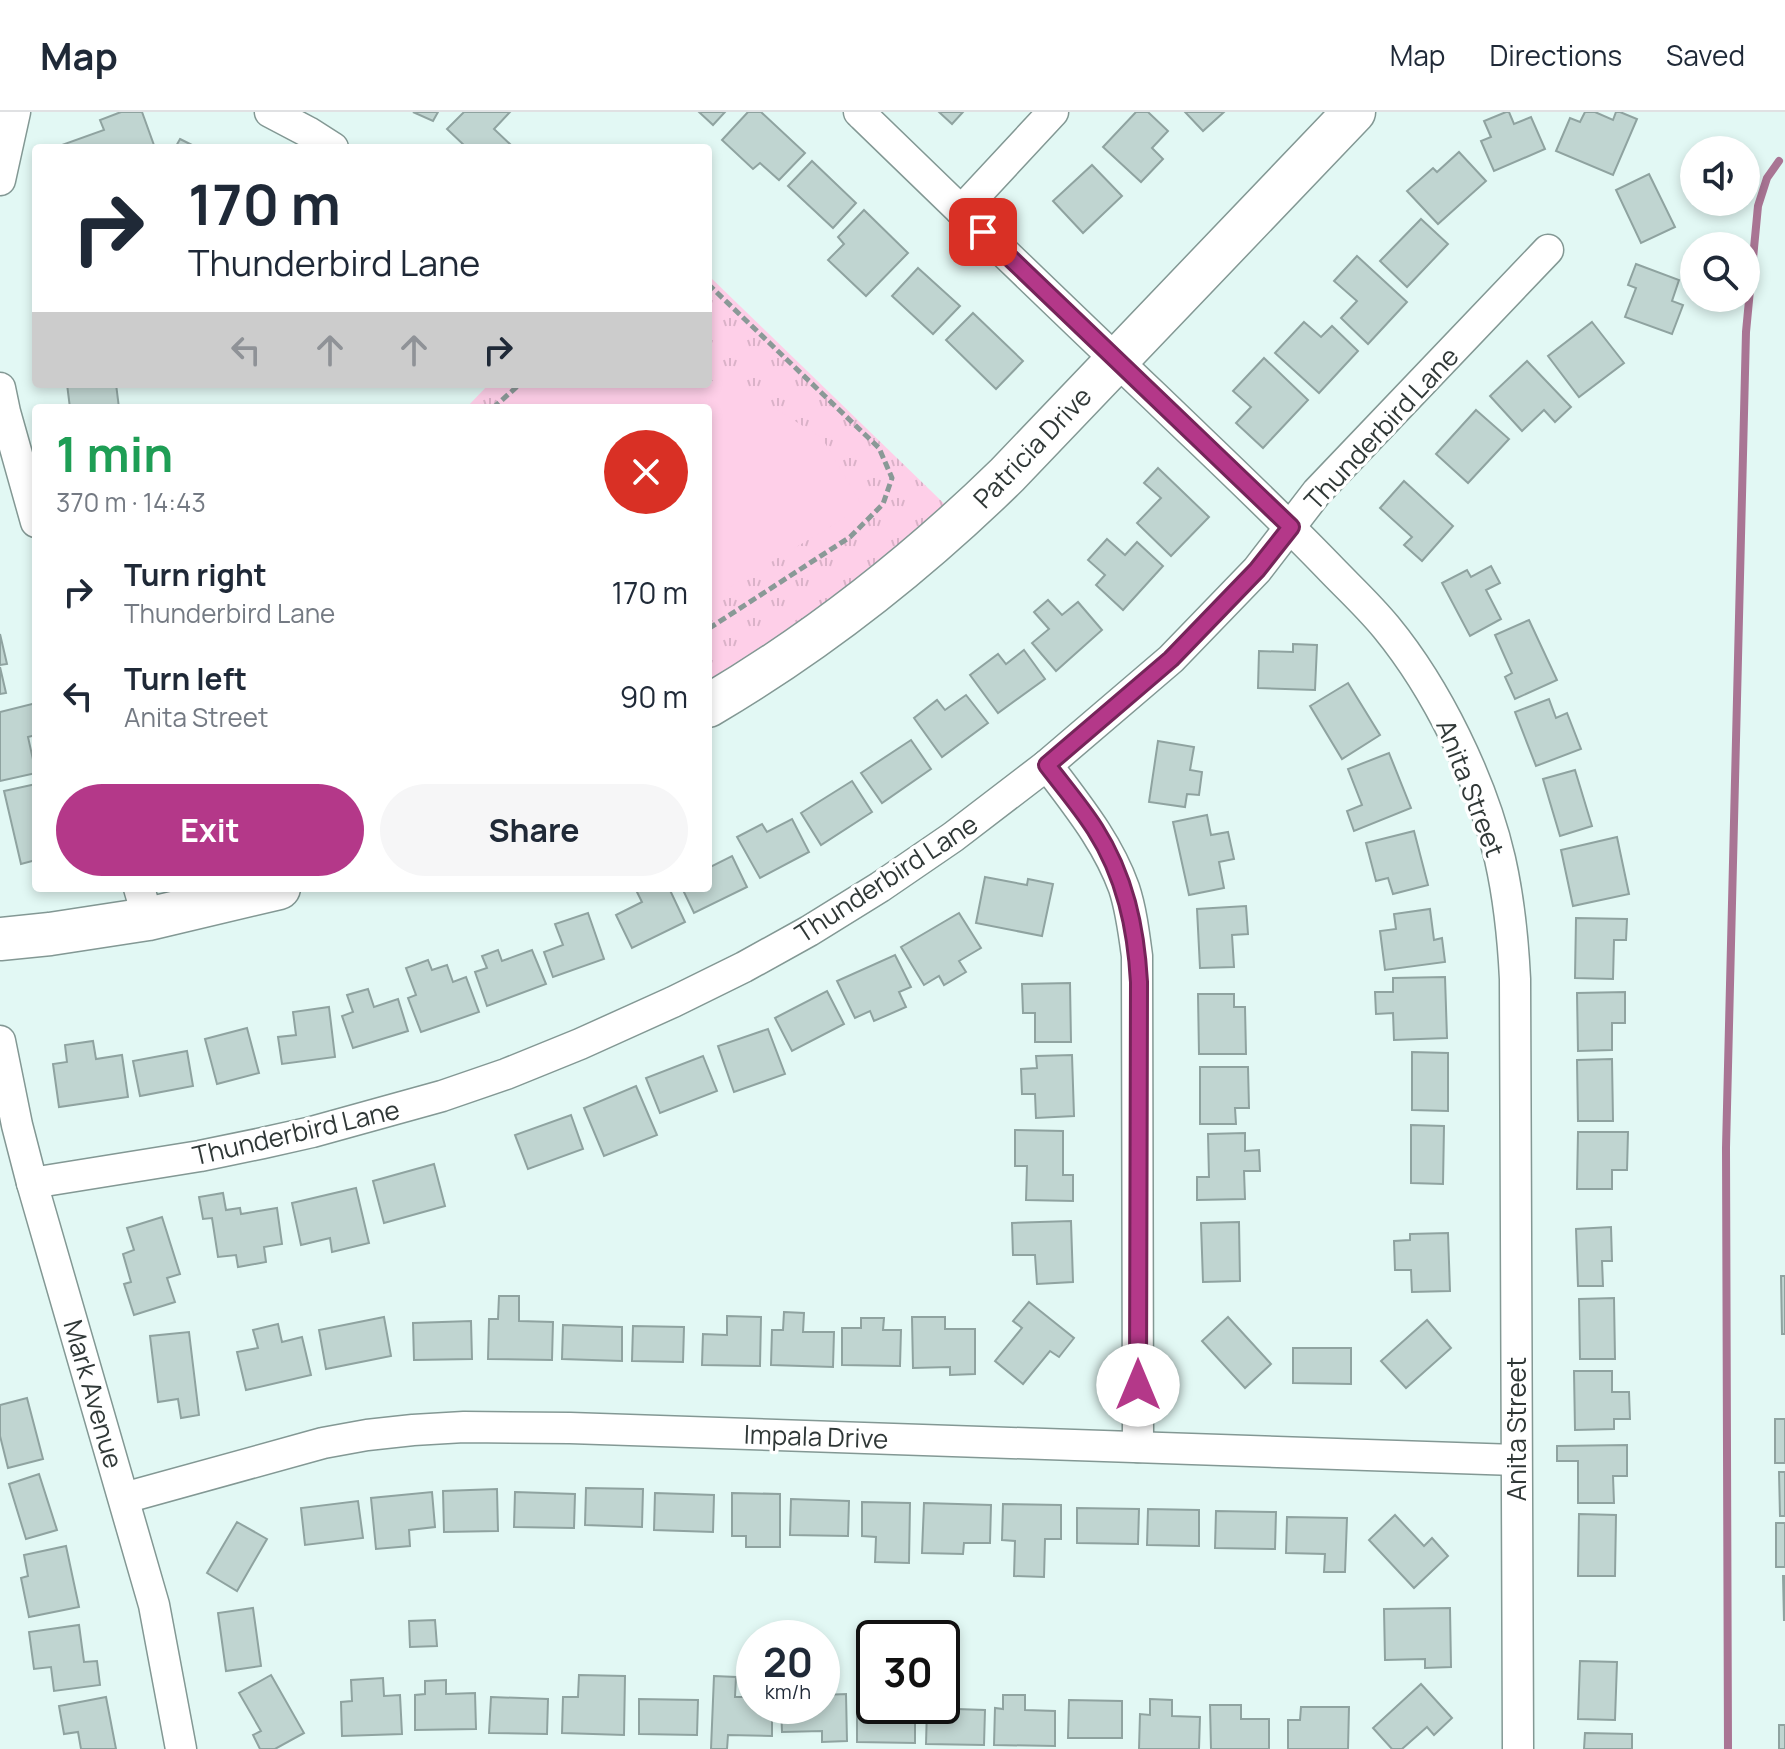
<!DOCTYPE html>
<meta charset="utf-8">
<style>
body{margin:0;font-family:Manrope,sans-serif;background:#f6f6f7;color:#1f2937;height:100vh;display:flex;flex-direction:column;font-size:30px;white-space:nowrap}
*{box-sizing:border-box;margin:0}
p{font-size:26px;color:#747a83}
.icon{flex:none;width:44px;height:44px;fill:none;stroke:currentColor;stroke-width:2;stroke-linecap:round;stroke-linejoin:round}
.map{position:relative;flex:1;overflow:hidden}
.panel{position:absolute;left:32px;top:292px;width:680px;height:488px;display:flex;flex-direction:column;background:#fff;border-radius:8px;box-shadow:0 4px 12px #0003}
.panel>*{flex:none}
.top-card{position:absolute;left:32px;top:32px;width:680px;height:244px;border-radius:8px;box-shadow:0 4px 12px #0003;background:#fff;color:#1f2937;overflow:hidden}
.controls{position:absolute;left:1680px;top:24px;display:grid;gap:16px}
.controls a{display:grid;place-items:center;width:80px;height:80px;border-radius:50%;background:#fff;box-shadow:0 4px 12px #0003;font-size:40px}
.speed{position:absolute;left:736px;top:1508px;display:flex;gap:16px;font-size:40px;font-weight:700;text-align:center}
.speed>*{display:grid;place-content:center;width:104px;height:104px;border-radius:50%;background:#fff;box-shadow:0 4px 12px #0003;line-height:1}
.speed small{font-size:20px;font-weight:400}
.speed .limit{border:4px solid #111;border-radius:12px;background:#fff;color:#111}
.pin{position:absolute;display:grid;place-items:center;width:68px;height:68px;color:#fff;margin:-34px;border-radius:16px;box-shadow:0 4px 12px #0006}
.me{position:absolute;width:88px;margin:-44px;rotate:0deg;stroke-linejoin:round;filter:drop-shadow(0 0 6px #0008)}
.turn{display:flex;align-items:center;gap:28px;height:168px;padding:0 24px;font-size:36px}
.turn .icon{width:104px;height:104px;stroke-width:2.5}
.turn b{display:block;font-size:56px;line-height:68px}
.lanes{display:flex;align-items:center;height:76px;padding:0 24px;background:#0003;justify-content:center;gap:40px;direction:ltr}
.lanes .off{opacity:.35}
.round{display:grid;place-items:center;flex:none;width:84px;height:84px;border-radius:42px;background:#f6f6f7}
.head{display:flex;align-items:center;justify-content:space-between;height:136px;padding:0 24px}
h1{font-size:48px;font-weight:700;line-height:60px;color:#1e9e55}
.action{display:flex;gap:16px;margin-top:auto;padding:16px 24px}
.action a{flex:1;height:92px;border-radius:48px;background:#b43889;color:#fff;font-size:32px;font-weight:700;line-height:92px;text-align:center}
.action a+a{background:#f6f6f7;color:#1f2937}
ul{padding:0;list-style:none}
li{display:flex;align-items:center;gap:24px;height:104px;padding:0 24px}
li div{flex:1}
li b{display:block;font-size:30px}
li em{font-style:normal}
header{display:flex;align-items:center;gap:48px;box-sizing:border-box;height:112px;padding:0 40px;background:#fff;border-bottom:2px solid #e0e1e3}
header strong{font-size:38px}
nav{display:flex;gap:44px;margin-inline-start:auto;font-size:28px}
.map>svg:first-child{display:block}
.grass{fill:url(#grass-tufts)}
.pitch{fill:#fecfe8}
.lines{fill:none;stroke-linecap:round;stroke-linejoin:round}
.stream{stroke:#a97594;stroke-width:8}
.building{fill:#c0d5d1;stroke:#8fa3a0;stroke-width:2}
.street-casing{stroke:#839894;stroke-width:33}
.secondary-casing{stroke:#839894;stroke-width:45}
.path{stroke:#8a9997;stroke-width:5;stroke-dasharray:8 4;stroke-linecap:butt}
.street{stroke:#fff;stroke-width:30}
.secondary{stroke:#fff;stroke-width:42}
.route-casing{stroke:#752459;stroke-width:20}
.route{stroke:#b43889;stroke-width:14}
.labels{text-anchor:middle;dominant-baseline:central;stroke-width:7;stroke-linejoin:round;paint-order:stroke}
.street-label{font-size:26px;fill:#303837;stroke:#fff}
</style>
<header>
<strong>Map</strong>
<nav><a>Map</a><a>Directions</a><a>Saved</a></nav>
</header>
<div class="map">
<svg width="1785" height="1637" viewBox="0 0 1785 1637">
<defs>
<pattern id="grass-tufts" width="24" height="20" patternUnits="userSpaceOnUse" patternTransform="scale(2)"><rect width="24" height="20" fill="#fecfe8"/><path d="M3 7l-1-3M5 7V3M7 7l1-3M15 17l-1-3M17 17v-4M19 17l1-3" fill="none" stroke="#dab2c8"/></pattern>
</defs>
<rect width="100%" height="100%" fill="#e2f8f4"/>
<polygon class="grass" points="708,163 961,408 708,591 708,296 466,296 489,272 708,272"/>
<polygon class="pitch" points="708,268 744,277 822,326 863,395 708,488 708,296 515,296 558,272 708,272"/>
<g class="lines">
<polyline class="stream" points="1728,1637 1726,1036 1746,220 1758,94 1767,66 1779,49"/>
</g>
<g class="building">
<polygon points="121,0 142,0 155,36 60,36 59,34 104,18 100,8"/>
<polygon points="413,0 438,0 433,9"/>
<polygon points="464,0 510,0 494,17 511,33 509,36 467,36 447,17"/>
<polygon points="699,0 725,0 713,13"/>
<polygon points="748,0 761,0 805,41 779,68 760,51 753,57 722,28"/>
<polygon points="939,0 963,0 952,12"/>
<polygon points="1136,0 1148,0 1168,19 1152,36 1163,47 1141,70 1103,35"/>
<polygon points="1185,0 1224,0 1203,19"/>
<polygon points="1506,0 1509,0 1514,12 1531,5 1545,37 1494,59 1481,29 1491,25 1484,9"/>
<polygon points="1585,0 1595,0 1613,8 1616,0 1620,0 1637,7 1613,63 1556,39 1570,6 1580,10"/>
<polygon points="180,27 198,36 175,36"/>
<polygon points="1459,40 1486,69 1438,112 1407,79 1433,56 1437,60"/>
<polygon points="812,49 856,91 833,116 788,74"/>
<polygon points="1092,53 1122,84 1083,121 1053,89"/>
<polygon points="1649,62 1675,115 1641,131 1616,78"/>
<polygon points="864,98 908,141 866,184 828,148 844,132 838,125"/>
<polygon points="1421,107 1448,132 1407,175 1380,149"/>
<polygon points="1357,144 1407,190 1368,232 1341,206 1357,189 1334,169"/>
<polygon points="1636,152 1679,168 1672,189 1683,193 1672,222 1625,205 1636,176 1628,173"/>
<polygon points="918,156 960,194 933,222 892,184"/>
<polygon points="973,201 1023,249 996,277 946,228"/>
<polygon points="1304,210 1321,225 1332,214 1358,239 1319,281 1275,241"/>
<polygon points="1592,210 1624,251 1579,285 1548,244"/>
<polygon points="1264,246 1308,288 1263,336 1236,311 1251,295 1233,279"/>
<polygon points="1527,249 1571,295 1555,310 1544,298 1522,319 1490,284"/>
<polygon points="67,272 116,272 119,296 70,296"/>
<polygon points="1476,298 1509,327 1468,371 1436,342"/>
<polygon points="1158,356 1209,405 1171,444 1137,411 1161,386 1144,371"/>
<polygon points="1404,369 1453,414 1422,449 1404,433 1412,425 1380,396"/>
<polygon points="1107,427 1125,443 1137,430 1163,454 1123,498 1096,473 1105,463 1088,448"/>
<polygon points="1491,454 1500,471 1486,478 1501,507 1470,524 1442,471 1467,458 1471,465"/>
<polygon points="1048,488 1062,503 1078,490 1102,518 1056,559 1032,531 1049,517 1034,500"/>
<polygon points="1529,508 1557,568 1515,587 1505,565 1512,561 1495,523"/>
<polygon points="0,522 7,552 0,553"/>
<polygon points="1293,532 1317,533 1315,578 1258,576 1259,539 1293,540"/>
<polygon points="1024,538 1045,567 998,601 970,563 998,542 1006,552"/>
<polygon points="0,555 6,581 0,582"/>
<polygon points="1348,571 1380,623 1342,647 1310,594"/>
<polygon points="966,583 988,611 942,645 914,606 937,588 945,598"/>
<polygon points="1549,587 1556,606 1567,601 1581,637 1536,654 1515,600"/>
<polygon points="36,591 36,623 28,625 36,661 0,669 0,600"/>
<polygon points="911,628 931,657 882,691 861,661"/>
<polygon points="1158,629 1194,635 1190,658 1202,660 1199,683 1187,682 1185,695 1149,690"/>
<polygon points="1389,641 1411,696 1354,719 1347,699 1362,693 1348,657"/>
<polygon points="1575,658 1592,714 1560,724 1543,667"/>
<polygon points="852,669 872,700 821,733 801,701"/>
<polygon points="36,672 36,748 21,752 4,679"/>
<polygon points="1207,703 1211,723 1228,720 1234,747 1219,750 1224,776 1189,783 1173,710"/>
<polygon points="792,707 809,740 760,766 737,725 762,712 767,720"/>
<polygon points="1414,719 1428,773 1393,782 1388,766 1376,769 1366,731"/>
<polygon points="1617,725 1629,782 1573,794 1561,738"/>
<polygon points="732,744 747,775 694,801 682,776 708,776 708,756"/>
<polygon points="985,765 1027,773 1028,767 1053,772 1042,824 976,811"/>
<polygon points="641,776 669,776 685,810 632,836 616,803 642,790 636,778"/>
<polygon points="1246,794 1248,822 1232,823 1234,855 1200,856 1197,797"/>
<polygon points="1430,797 1434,828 1442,826 1445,850 1385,858 1380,819 1396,817 1394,802"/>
<polygon points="588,801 604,847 553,865 544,840 563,833 555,812"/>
<polygon points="959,801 981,836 959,849 966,860 944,873 939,864 924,873 901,835"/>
<polygon points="1576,806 1627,807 1626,828 1614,828 1613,867 1575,866"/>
<polygon points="498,838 502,849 532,838 546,872 487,894 475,860 487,856 482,844"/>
<polygon points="895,843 911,875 899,880 906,895 874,909 870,899 855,906 837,869"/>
<polygon points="428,848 432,858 447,853 453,870 466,865 479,900 421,920 408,886 416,883 406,856"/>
<polygon points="1445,865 1447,926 1394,928 1393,901 1376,902 1375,880 1393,880 1393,866"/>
<polygon points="1070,871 1071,930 1035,930 1035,901 1023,901 1022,872"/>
<polygon points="368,877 374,895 398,887 408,919 353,936 342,904 353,900 347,883"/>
<polygon points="827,879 844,912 792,939 775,906"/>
<polygon points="1625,880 1625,911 1612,911 1612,938 1578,939 1577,881"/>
<polygon points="1198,882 1234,882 1234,895 1245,895 1246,942 1199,942"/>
<polygon points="329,895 335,945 282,952 278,925 296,923 293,900"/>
<polygon points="247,916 259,961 217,972 205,927"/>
<polygon points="768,917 785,962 734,980 718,934"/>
<polygon points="93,929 96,947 122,943 128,985 59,995 53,952 67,950 65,933"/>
<polygon points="187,939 193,974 140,984 133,949"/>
<polygon points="1412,940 1448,941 1448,999 1412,998"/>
<polygon points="1072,943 1074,1004 1036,1006 1035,982 1022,982 1021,957 1037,956 1036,944"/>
<polygon points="703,944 717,979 660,1001 646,966"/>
<polygon points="1612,947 1613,1009 1578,1009 1577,948"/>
<polygon points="1200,955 1248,955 1249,996 1235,996 1236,1012 1200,1012"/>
<polygon points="636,974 657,1023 604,1044 584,996"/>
<polygon points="571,1003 583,1037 528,1057 515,1023"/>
<polygon points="1411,1013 1444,1014 1443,1072 1411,1071"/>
<polygon points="1015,1018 1063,1019 1063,1063 1073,1063 1073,1089 1026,1088 1027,1054 1015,1054"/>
<polygon points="1578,1020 1628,1020 1627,1058 1612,1058 1612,1077 1577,1077"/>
<polygon points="1245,1021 1245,1039 1259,1038 1260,1059 1244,1059 1245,1087 1197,1088 1197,1065 1209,1065 1208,1022"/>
<polygon points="434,1052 445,1094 384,1111 373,1069"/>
<polygon points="356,1076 369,1131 332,1140 330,1126 301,1133 292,1091"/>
<polygon points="223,1081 226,1098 240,1096 241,1102 277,1096 282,1132 264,1135 266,1150 238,1155 236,1143 218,1145 212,1106 203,1107 199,1085"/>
<polygon points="162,1105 180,1162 167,1166 175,1190 134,1203 124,1172 131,1170 123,1142 134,1138 127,1116"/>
<polygon points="1071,1109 1073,1170 1037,1172 1035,1143 1013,1143 1012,1111"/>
<polygon points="1239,1110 1240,1169 1203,1170 1201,1111"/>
<polygon points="1611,1115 1612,1149 1602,1149 1603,1174 1578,1174 1576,1117"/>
<polygon points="1448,1121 1450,1179 1412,1180 1411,1158 1395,1158 1394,1129 1410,1128 1410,1122"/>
<polygon points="1781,1164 1785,1164 1785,1222 1782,1222"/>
<polygon points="499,1184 519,1184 519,1209 553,1210 552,1248 488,1247 489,1207 498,1207"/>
<polygon points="1614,1186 1615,1247 1580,1247 1579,1187"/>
<polygon points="1029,1190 1074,1226 1059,1245 1050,1239 1023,1272 995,1249 1022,1216 1013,1209"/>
<polygon points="784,1200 804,1201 803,1220 834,1220 833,1255 771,1253 772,1218 783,1218"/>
<polygon points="727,1204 761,1205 760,1254 702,1253 703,1222 727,1223"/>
<polygon points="384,1205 391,1244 326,1257 319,1218"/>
<polygon points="912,1205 945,1205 945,1217 975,1217 975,1262 950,1263 950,1255 913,1256"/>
<polygon points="1228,1205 1271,1252 1245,1276 1202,1229"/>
<polygon points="861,1206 884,1206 883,1218 901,1218 900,1254 842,1253 842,1216 861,1216"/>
<polygon points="1427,1208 1451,1236 1406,1276 1381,1249"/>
<polygon points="471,1209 472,1247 414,1248 413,1211"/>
<polygon points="278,1212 282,1230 302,1225 311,1263 246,1278 237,1240 258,1236 253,1218"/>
<polygon points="563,1213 622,1215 622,1249 562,1247"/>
<polygon points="633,1214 684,1215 683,1250 632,1249"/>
<polygon points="189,1220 199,1303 181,1306 178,1287 158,1290 150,1224"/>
<polygon points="1293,1236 1351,1236 1351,1272 1293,1271"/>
<polygon points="1574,1259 1612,1259 1612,1280 1629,1280 1630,1307 1614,1307 1614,1317 1575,1318"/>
<polygon points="27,1286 43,1347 8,1356 0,1324 0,1293"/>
<rect x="1775" y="1307" width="10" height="44"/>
<polygon points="1627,1333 1627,1364 1613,1364 1614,1391 1578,1391 1578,1349 1557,1349 1557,1334"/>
<polygon points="1779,1360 1785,1360 1785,1404 1780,1404"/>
<polygon points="39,1362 57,1418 26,1427 9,1372"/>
<polygon points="586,1376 643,1377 642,1415 585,1413"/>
<polygon points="497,1377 498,1419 444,1420 443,1379"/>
<polygon points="432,1380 435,1415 409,1418 410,1434 376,1437 371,1386"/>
<polygon points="515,1380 575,1382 574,1416 514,1415"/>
<polygon points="655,1381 714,1383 713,1420 654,1418"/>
<polygon points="732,1381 780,1382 780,1435 746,1435 746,1424 732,1424"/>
<polygon points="791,1387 849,1389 848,1424 790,1423"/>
<polygon points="358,1389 363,1426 305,1433 301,1396"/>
<polygon points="862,1390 910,1391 909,1451 875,1450 876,1425 862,1424"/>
<polygon points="924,1391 991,1393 990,1431 964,1431 963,1442 922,1441"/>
<polygon points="1003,1392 1061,1393 1061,1427 1045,1427 1044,1465 1014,1464 1015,1429 1002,1428"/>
<polygon points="1077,1396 1139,1397 1138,1432 1077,1431"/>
<polygon points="1148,1397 1199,1398 1199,1434 1147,1433"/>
<polygon points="1216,1399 1276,1400 1275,1437 1215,1436"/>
<polygon points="1579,1402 1616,1403 1615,1464 1578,1464"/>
<polygon points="1395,1403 1424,1434 1432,1426 1448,1444 1414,1476 1369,1428"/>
<polygon points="1287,1405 1347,1406 1345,1460 1324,1460 1325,1442 1286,1441"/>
<polygon points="237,1410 267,1427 237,1479 207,1461"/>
<rect x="1776" y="1411" width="9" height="44"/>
<polygon points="66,1434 79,1495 29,1505 21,1466 28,1464 24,1443"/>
<polygon points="1783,1464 1785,1464 1785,1508 1784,1508"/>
<polygon points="253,1496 261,1554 226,1559 218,1501"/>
<polygon points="1450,1496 1451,1555 1425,1556 1425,1547 1385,1548 1384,1497"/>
<polygon points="435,1508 437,1534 410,1535 409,1509"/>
<polygon points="79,1513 84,1550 97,1549 100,1573 54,1579 51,1555 34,1557 29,1520"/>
<polygon points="1580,1549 1617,1550 1615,1608 1578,1607"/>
<polygon points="271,1563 304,1621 275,1637 260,1637 253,1623 261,1619 239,1581"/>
<polygon points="579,1563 625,1564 624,1623 562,1621 563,1585 578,1585"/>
<polygon points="714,1564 736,1565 735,1585 754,1585 754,1594 772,1594 772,1624 728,1623 727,1637 711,1637"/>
<polygon points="383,1566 384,1584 400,1583 402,1622 342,1624 341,1590 352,1589 351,1568"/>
<polygon points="446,1568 446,1582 475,1581 476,1617 415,1618 415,1583 425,1582 425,1569"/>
<polygon points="1421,1572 1452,1606 1434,1623 1427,1615 1402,1637 1392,1637 1373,1616"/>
<polygon points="846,1582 847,1629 822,1630 822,1619 782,1620 781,1594 822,1594 822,1583"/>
<polygon points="1003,1583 1025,1583 1025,1598 1055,1599 1055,1634 994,1633 995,1596 1003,1597"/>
<polygon points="106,1585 116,1637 81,1637 78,1620 64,1622 59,1594"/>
<polygon points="491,1585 548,1587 547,1622 489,1621"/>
<polygon points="639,1587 698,1588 697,1623 639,1622"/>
<polygon points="1150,1587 1172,1588 1172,1604 1200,1605 1199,1637 1139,1637 1140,1602 1150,1603"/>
<polygon points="1069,1588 1122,1589 1122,1626 1068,1626"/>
<polygon points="857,1593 915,1595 915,1631 857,1630"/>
<polygon points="1210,1593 1241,1593 1241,1607 1269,1607 1269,1637 1211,1637"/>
<polygon points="1301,1595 1349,1595 1348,1637 1288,1637 1288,1608 1300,1608"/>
<polygon points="927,1596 985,1598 984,1633 926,1632"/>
<rect x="1779" y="1613" width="6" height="24"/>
<polygon points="1585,1621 1632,1622 1632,1637 1584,1637"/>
</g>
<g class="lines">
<defs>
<g id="street">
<polyline points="270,0 308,20 333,36"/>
<path d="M859 0C957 95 1056 191 1155 285 1213 341 1272 396 1328 454 1347 474 1368 493 1386 515 1437 577 1482 669 1500 747 1509 787 1513 826 1515 867L1518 1637"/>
<polyline points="0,68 15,0"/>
<polyline points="961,99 1053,0"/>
<polyline points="0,276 5,300 36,410"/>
<path d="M1047 653C1076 692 1107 729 1124 776 1131 797 1134 821 1137 844L1138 1335"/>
<polyline points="139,776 148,807"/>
<polyline points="0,929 17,1013 32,1071 154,1493 181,1637"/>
<polyline points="32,1071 200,1044 263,1031 312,1020 442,984 506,962 580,932 673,890 744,855 809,819 880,775 953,725 1047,653 1171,547 1257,458 1317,380 1548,138"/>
<polyline points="124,1386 323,1331 367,1323 413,1318 464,1315 570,1316 1516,1348"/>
</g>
<g id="secondary">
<path d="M708 594C815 531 918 450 1007 363L1354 0"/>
<polyline points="0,827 50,822 148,807 279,776"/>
</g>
</defs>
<use href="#street" class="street-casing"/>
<use href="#secondary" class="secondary-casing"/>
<g class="path">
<polyline points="708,172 879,336 892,366 883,392 850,425 708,517"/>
<polyline points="493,296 520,272"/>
</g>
<use href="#street" class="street"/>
<use href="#secondary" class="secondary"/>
</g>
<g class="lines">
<defs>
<path id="route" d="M983 120 1291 415 1257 458 1171 547 1047 653C1063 674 1081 695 1095 717 1125 764 1136 816 1139 870L1138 1273"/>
</defs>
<use href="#route" class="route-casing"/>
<use href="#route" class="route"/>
</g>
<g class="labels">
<g class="street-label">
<text transform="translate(1381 316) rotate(-47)">Thunderbird Lane</text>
<text transform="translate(1032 335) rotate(-46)">Patricia Drive</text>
<text transform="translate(1471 676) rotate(69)">Anita Street</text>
<text transform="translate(886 766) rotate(-33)">Thunderbird Lane</text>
<text transform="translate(296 1020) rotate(-13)">Thunderbird Lane</text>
<text transform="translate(94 1282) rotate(74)">Mark Avenue</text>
<text transform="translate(1516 1317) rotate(-90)">Anita Street</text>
<text transform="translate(816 1324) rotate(2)">Impala Drive</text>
</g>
</g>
</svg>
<div class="controls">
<a><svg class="icon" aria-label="sound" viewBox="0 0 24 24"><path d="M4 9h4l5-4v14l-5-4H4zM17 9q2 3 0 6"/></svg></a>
<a><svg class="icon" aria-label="search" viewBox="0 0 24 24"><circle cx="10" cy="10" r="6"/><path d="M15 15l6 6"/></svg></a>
</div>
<div class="speed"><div>20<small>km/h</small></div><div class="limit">30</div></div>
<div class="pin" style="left:983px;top:120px;background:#d93025"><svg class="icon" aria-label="arrive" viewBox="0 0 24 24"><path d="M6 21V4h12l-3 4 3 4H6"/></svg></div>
<svg class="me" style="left:1138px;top:1273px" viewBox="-20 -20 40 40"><circle r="19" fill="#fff"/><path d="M0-13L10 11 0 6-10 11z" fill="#b43889"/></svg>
<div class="top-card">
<div class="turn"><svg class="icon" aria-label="right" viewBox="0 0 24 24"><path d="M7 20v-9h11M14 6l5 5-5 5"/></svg><div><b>170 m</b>Thunderbird Lane</div></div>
<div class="lanes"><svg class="icon off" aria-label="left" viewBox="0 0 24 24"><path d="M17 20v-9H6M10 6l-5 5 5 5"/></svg><svg class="icon off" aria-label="ahead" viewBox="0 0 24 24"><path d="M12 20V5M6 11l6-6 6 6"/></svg><svg class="icon off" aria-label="ahead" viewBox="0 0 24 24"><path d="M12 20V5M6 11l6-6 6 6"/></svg><svg class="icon" aria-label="right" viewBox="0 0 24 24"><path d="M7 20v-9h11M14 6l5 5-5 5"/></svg></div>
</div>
<section class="panel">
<div class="head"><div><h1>1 min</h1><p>370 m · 14:43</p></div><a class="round" style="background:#d93025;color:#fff"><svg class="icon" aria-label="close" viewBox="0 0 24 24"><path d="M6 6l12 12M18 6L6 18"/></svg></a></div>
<ul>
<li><svg class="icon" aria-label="right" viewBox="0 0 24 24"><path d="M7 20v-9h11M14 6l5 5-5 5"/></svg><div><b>Turn right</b><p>Thunderbird Lane</p></div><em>170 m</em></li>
<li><svg class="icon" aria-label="left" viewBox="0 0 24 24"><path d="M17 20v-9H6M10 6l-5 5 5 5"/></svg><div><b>Turn left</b><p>Anita Street</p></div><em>90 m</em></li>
</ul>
<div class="action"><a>Exit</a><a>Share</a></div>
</section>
</div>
